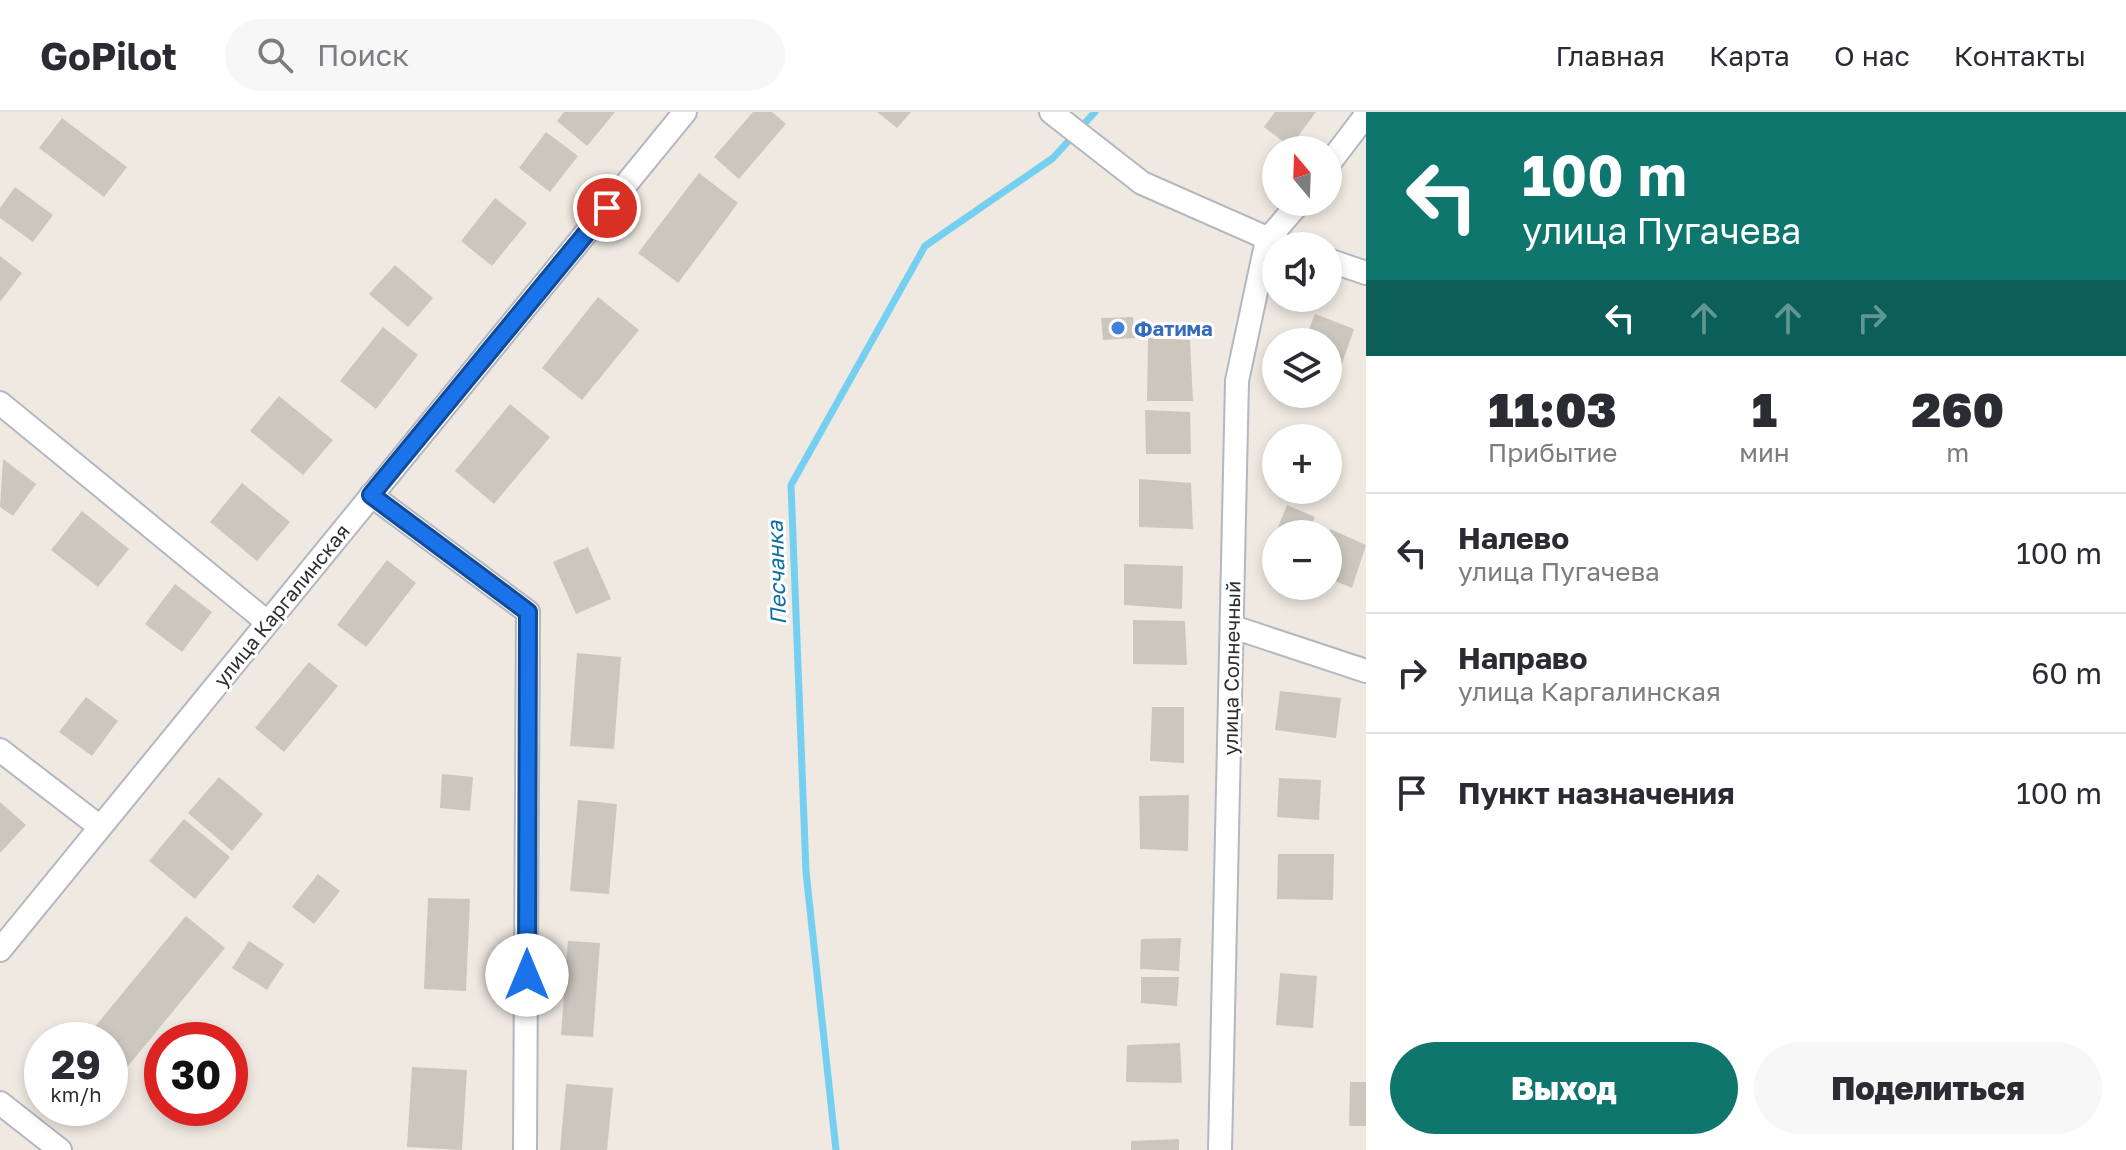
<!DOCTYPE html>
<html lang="ru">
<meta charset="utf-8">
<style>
body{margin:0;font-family:"Golos Text",sans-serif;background:#f7f7f7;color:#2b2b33;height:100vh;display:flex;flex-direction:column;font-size:30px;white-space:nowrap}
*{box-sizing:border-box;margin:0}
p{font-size:26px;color:#7c7c81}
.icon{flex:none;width:44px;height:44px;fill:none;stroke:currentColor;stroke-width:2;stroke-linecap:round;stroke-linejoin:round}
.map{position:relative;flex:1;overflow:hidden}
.side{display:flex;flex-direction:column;background:#fff;width:760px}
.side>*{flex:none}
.guide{background:#0f766e;color:#fff;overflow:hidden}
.needle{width:52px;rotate:341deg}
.fabs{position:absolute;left:1262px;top:24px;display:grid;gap:16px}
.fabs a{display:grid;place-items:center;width:80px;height:80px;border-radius:50%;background:#fff;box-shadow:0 4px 12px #0003;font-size:40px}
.speed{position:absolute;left:24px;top:910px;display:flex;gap:16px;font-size:40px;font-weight:700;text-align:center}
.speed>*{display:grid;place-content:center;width:104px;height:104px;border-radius:50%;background:#fff;box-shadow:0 4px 12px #0003;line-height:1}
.speed small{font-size:20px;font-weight:400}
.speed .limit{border:12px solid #d22;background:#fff;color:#111}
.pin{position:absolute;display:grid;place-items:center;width:68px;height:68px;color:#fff;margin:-34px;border:4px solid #fff;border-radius:50%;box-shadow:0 2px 8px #0007}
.me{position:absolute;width:88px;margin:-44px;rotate:0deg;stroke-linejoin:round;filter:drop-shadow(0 0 6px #0008)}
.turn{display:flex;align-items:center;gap:28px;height:168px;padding:0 24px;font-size:36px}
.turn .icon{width:104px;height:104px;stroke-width:2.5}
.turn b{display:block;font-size:56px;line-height:68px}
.lanes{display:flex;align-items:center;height:76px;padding:0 24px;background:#0003;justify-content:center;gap:40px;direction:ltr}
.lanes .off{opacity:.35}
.eta{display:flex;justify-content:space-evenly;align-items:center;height:136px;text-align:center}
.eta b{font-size:48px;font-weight:800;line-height:56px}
.action{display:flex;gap:16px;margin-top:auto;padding:16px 24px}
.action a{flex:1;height:92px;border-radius:48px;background:#0f766e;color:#fff;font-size:32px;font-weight:800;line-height:92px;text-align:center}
.action a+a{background:#f7f7f7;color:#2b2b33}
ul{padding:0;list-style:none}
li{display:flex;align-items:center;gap:24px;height:120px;padding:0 24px;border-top:2px solid #e1e1e2}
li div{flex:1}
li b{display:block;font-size:30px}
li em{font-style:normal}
header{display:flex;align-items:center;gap:48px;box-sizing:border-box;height:112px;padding:0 40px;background:#fff;border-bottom:2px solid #e1e1e2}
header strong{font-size:38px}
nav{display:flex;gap:44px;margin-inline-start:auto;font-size:28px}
.search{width:560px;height:72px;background:#f7f7f7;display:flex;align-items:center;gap:20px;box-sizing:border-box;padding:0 28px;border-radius:44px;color:#7c7c81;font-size:30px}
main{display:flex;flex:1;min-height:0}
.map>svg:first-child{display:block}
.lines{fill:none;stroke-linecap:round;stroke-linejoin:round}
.stream{stroke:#75cff0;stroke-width:7}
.building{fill:#cbc7bf}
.minor-casing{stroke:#b4b7c1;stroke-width:26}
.minor{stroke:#fff;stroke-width:22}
.route-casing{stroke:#114b97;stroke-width:20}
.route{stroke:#1a73e8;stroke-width:14}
.shop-dot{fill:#3f7fe0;stroke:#fff;stroke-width:3}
.labels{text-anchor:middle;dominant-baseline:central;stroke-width:6;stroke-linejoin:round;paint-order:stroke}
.shop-label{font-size:20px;font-weight:bold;fill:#366cbe;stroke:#fff;text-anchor:start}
.street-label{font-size:20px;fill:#2e2e2e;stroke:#fff}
.water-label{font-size:22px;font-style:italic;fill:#0d6fa3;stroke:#fff}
</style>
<header>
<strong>GoPilot</strong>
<div class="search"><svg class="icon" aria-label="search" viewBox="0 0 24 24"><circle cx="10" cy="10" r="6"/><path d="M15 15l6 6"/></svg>Поиск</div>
<nav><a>Главная</a><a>Карта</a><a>О нас</a><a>Контакты</a></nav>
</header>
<main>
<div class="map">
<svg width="1366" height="1038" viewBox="0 0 1366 1038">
<rect width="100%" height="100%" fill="#efe9e1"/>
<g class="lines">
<polyline class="stream" points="836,1038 806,760 791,373 925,134 1053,46 1095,0"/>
</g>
<g class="building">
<polygon points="564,0 615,0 587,34 557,9"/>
<polygon points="753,0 772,0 786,12 739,67 714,45"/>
<polygon points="877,0 911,0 897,16"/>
<polygon points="1275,0 1316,0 1290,35 1264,15"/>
<polygon points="62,6 127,55 104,85 39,36"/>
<polygon points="546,20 578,44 550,80 519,56"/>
<polygon points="699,61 738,91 678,171 638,141"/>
<polygon points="15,75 53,103 33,130 0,106 0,96"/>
<polygon points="495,86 527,111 492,154 461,129"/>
<polygon points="0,144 22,161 0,190"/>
<polygon points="395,153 433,186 408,215 369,182"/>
<polygon points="598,185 639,218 582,288 542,256"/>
<polygon points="1315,202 1354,217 1336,269 1328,267 1328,230 1304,230"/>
<polygon points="1133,205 1135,226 1103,228 1101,206"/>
<polygon points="383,215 418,243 376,297 340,269"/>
<polygon points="1148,226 1190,228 1193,289 1147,289"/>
<polygon points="279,284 333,328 303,363 250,319"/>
<polygon points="510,292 550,325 494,392 455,359"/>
<polygon points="1145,298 1190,300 1191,342 1146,342"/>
<polygon points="3,347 36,372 13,404 0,395"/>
<polygon points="1139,367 1191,371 1193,417 1139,415"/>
<polygon points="242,371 290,410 257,449 210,410"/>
<polygon points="1287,393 1315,405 1308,422 1276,422 1276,445 1267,442"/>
<polygon points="82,399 129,437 98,475 51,438"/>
<polygon points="1330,417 1366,433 1352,476 1328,466"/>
<polygon points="588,435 611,487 576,502 553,450"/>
<polygon points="387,448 416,471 366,535 337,513"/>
<polygon points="1124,452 1183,454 1182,497 1124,493"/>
<polygon points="175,472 212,500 182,540 145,512"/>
<polygon points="1133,508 1185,509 1187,553 1133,552"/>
<polygon points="577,541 621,545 614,637 570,634"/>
<polygon points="309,550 338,574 284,640 255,616"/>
<polygon points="1280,579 1341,586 1336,626 1275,618"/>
<polygon points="86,585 118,609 92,644 59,620"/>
<polygon points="1152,595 1184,595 1184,651 1150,649"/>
<polygon points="442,662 473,665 470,699 440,696"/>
<polygon points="219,665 263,702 232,739 188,701"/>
<polygon points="1279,666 1321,668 1319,708 1277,705"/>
<polygon points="1189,683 1188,739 1140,737 1139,684"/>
<polygon points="578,688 617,692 609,782 570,779"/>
<polygon points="0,690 26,713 0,741"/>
<polygon points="184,707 230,745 195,787 149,749"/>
<polygon points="1278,742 1334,742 1333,788 1277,787"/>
<polygon points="318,762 340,779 314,812 292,795"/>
<polygon points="428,786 470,787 466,879 424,877"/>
<polygon points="186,804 225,836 110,976 110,928 84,928"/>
<polygon points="1181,826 1179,859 1140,857 1141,827"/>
<polygon points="249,829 284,852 267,878 232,856"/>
<polygon points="568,829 600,831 593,925 561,923"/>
<polygon points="1280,861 1317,864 1313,916 1276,913"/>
<polygon points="1141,865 1179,865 1177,894 1141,891"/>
<polygon points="1180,931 1182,971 1126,970 1127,933"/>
<polygon points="412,955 467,958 462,1038 407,1035"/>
<polygon points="1350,970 1366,970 1366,1014 1349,1014"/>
<polygon points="566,972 613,976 607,1038 560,1038"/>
<polygon points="1179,1027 1179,1038 1131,1038 1131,1029"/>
</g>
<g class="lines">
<defs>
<g id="minor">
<polyline points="1051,0 1142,71 1285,134"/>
<polyline points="1328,53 1366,3"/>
<polyline points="1328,148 1366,161"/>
<polyline points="0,291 267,510"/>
<polyline points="371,383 528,500 525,1038"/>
<polyline points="1233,515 1366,559"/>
<polyline points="0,638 100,715"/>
<polyline points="0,838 685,0"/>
<polyline points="0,991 60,1038"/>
<polyline points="1220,1038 1237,269 1267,128 1300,90"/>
</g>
</defs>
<use href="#minor" class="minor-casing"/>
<use href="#minor" class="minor"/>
</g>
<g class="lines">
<defs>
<polyline id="route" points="527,863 528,500 371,383 607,96"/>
</defs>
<use href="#route" class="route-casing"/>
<use href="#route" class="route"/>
</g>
<circle class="shop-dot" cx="1118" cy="216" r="8"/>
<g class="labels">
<g class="shop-label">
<text x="1134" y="216">Фатима</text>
</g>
<g class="street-label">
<text transform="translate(281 493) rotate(-51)">улица Каргалинская</text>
<text transform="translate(1231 556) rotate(-89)">улица Солнечный</text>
</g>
<g class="water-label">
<text transform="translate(776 461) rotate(-92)">Песчанка</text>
</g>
</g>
</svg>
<div class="fabs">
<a><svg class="needle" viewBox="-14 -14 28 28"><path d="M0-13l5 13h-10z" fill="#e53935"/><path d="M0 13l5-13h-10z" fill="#7c7c81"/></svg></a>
<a><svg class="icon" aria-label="sound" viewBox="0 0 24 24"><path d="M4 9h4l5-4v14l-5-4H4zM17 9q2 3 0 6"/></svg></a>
<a><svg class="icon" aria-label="layers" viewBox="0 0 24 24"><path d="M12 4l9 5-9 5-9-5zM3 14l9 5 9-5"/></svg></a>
<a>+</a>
<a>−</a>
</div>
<div class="speed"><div>29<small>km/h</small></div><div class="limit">30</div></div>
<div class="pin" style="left:607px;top:96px;background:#d93025"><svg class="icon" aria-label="arrive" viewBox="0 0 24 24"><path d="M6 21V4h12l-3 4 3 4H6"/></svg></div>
<svg class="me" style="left:527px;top:863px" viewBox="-20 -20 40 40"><circle r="19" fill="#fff"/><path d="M0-13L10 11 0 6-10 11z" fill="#1a73e8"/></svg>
</div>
<section class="side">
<div class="guide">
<div class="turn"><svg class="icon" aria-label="left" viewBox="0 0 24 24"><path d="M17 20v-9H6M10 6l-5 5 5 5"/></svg><div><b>100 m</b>улица Пугачева</div></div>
<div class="lanes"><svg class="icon" aria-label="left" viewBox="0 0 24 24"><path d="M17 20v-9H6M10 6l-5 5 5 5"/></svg><svg class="icon off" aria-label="ahead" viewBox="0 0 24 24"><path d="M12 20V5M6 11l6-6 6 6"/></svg><svg class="icon off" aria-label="ahead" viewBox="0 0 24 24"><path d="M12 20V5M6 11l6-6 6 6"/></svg><svg class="icon off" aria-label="right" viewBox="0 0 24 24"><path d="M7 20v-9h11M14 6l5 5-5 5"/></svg></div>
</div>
<div class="eta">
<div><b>11:03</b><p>Прибытие</p></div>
<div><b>1</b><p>мин</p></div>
<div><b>260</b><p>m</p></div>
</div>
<ul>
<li><svg class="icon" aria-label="left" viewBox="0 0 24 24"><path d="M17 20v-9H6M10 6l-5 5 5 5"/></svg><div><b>Налево</b><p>улица Пугачева</p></div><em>100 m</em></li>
<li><svg class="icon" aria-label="right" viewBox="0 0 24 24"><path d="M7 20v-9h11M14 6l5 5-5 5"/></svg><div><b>Направо</b><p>улица Каргалинская</p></div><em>60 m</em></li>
<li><svg class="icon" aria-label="arrive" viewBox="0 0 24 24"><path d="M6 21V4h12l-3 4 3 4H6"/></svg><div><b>Пункт назначения</b></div><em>100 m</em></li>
</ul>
<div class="action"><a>Выход</a><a>Поделиться</a></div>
</section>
</main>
